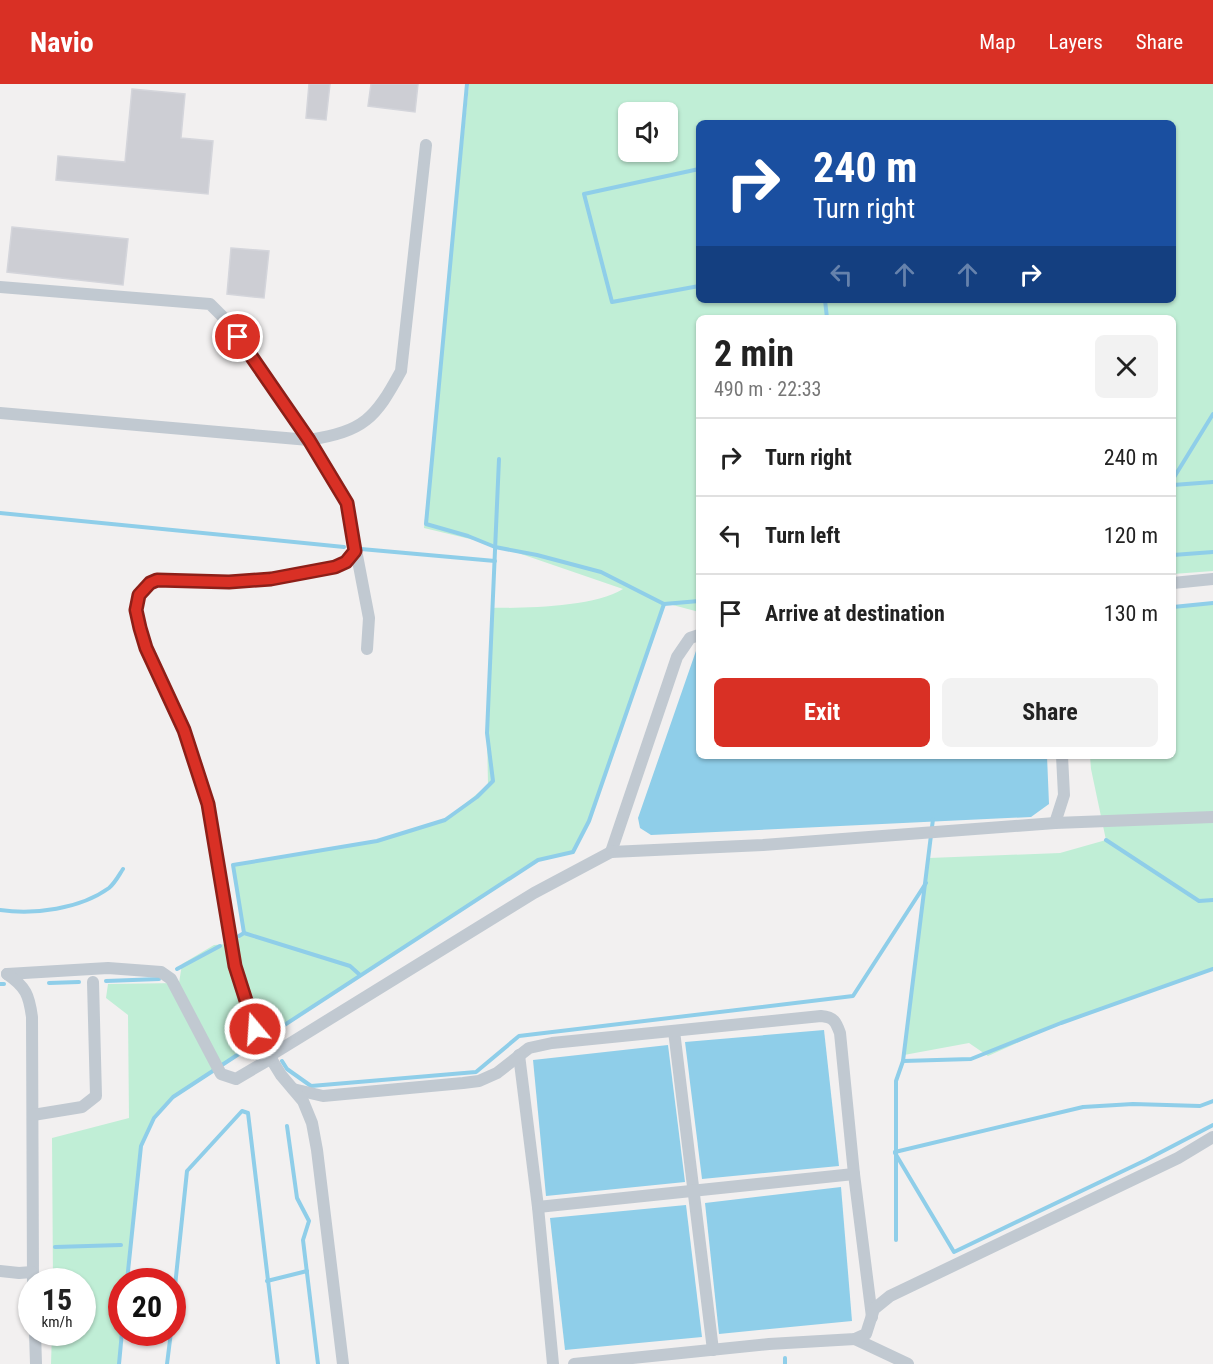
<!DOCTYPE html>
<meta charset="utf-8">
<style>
body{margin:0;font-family:"Roboto Condensed",sans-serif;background:#f2f2f2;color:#222;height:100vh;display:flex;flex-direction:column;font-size:22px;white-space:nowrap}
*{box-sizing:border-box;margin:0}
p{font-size:20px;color:#767676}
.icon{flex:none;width:33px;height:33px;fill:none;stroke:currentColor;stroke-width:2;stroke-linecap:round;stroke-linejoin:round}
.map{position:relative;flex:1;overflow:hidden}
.drawer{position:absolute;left:696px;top:231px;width:480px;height:444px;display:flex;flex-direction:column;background:#fff;border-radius:9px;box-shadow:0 2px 4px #0004}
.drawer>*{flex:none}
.banner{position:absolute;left:696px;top:36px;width:480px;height:183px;border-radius:9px;box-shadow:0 2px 4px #0004;background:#1a4fa0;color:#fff;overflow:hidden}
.controls{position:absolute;left:618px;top:18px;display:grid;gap:12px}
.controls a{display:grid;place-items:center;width:60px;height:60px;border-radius:9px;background:#fff;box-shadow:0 2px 4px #0004;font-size:30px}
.speed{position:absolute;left:18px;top:1184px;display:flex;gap:12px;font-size:30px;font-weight:700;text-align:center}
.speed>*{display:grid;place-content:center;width:78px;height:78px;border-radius:50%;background:#fff;box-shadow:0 2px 4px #0004;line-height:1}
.speed small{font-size:15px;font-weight:400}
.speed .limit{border:9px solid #d22;background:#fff;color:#111}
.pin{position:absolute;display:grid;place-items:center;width:51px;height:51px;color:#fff;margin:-26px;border:3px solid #fff;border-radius:50%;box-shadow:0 2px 6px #0007}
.me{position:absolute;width:66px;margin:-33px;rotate:342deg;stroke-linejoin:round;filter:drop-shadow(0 0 4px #0008)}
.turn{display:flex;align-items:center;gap:21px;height:126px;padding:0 18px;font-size:27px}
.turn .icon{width:78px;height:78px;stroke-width:2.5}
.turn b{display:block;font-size:42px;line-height:51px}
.lanes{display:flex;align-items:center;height:57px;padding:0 18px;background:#0003;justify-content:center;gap:30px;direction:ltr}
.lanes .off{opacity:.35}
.round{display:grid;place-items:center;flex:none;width:63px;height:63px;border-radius:9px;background:#f2f2f2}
.head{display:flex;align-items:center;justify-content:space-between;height:102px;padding:0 18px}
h1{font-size:36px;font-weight:700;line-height:45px}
.cta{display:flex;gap:12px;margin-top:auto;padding:12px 18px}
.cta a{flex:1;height:69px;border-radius:9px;background:#d93025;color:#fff;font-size:24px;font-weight:700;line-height:69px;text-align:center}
.cta a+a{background:#f2f2f2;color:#222}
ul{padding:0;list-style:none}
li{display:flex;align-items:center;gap:18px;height:78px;padding:0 18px;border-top:2px solid #e0e0e0}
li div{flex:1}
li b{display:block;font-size:22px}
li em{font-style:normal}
header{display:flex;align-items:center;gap:36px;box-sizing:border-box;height:84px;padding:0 30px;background:#d93025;color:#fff}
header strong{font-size:28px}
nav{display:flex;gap:33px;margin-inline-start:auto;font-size:21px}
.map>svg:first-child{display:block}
.green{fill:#c0eed6;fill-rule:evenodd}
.water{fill:#8fcee9}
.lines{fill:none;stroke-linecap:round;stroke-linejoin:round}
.stream{stroke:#8fcee9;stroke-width:4}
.building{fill:#cdced4;stroke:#d4d5db;stroke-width:1.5}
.minor{stroke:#c1c9d1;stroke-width:12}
.route-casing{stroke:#8d1f18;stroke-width:15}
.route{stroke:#d93025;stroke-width:10}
</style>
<header>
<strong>Navio</strong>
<nav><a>Map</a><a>Layers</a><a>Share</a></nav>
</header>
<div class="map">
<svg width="1213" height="1280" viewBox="0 0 1213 1280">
<rect width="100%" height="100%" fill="#f2f0f0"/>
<g class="green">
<path d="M469 0H1213V487L1173 490V234H699V528L669 520 664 521 589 737 573 768 538 776 173 1013 154 1034 141 1062 127 1197H122V1248L119 1280H51L52 1248H82V1197H53L52 1054 129 1034 128 931 106 914 108 900 179 899 182 880 214 861 228 860 244 849 233 781 377 757 445 736 488 701 487 649 492 524C527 524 594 523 623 505L495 461 424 444ZM628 28H668V68H628ZM699 39H1173V216H699Z"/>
<polygon points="1213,519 1213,885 1061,939 988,972 969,959 904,971 929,774 1060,769 1106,756 1091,685 1090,672 1173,672 1173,523"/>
</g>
<g class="water">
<polygon points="697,564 699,564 699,672 1047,672 1049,720 1031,733 651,751 640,744 638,734"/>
<polygon points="824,946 839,1082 702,1095 685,958"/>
<polygon points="668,961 685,1098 546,1112 533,976"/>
<polygon points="841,1103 852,1237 719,1250 705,1119"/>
<polygon points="686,1121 702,1253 565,1266 550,1134"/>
</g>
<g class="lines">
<g class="stream">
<polyline points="467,0 426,440 468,452 495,463 537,471 601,488 664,520 699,517"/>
<polyline points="699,85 584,110 612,218 699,202"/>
<polyline points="825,216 827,234"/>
<polyline points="1173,395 1213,330"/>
<polyline points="1173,401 1213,398"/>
<polyline points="0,429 344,463"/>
<polyline points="361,465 495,477"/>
<polyline points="1173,471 1213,468"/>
<polyline points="1173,523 1213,519"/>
<polyline points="1106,756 1199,817 1213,816"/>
<path d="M0 826C34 831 80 825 109 804 115 799 119 791 123 785"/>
<polyline points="244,849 233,781 377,757 445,736 477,713 493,697 487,649 499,375"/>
<polyline points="239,852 244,849 350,882 360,891"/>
<polyline points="177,885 220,862"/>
<polyline points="106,897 159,895"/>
<polyline points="49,899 79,898"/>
<polyline points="0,900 4,900"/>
<polyline points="266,953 538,776 573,768 589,737 664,520"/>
<polyline points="282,977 287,985 311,1002 476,988 519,952 853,912 926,799"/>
<polyline points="903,977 971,975 1061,939 1213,885"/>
<polyline points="287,1042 297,1114 309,1137 303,1156 318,1280"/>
<polyline points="895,1068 1083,1023 1133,1020 1200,1022 1213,1017"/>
<polyline points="895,1069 954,1168 1146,1076 1213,1041"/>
<polyline points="896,1156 896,997 903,977 933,735"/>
<polyline points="55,1163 121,1161"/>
<polyline points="127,1197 141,1062 154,1034 173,1013 251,962"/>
<polyline points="267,1197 307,1187"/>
<polyline points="172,1231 187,1087 242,1027 248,1029 278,1280"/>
<polyline points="785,1274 785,1280"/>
<polyline points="119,1280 122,1248"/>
<polyline points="167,1280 171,1248"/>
</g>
</g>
<g class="building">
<polygon points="309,0 330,0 326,36 306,34"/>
<polygon points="371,0 418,0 415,28 368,22"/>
<polygon points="132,5 185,10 181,54 213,57 208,110 56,96 58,72 125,78"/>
<polygon points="12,143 128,155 123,201 7,188"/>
<polygon points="231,164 269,167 264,214 227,210"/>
</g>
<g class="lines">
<g class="minor">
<polyline points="0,203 210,220 227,237 261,285 309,356 347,419 369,534 367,565"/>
<path d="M0 329 309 356C364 347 375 335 401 287L426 61"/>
<polyline points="1173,499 1213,495"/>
<polyline points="1055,739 1064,711 1062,672"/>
<polyline points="611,768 677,573 690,554 699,551"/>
<polyline points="7,890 108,884 161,888 171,895 221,990 236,995 270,975"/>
<path d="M7 890C26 903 29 911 32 933L33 1197"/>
<polyline points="674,947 713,1266"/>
<polyline points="519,971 538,1123 553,1280"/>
<polyline points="268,973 534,809 611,768 763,761 1055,739 1213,733"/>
<path d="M293 1005 323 1012 463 999 479 997 497 989 529 964 552 959 821 932C834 933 836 938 840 949L854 1090 872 1233"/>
<polyline points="33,1031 82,1023 96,1012 93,898"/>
<polyline points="538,1123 854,1090"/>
<polyline points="0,1187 19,1189 32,1188"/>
<polyline points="35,1248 36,1280"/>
<polyline points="855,1255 908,1280"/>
<polyline points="343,1280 317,1066 312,1039 303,1017 281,991 262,960 235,882 208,720 184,646 146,564 139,544 136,526 139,511 149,499 157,496 229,498 271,495 335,483 346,478 355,467"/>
<polyline points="574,1280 769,1260 855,1255 866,1250 874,1225 890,1212 1178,1074 1213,1053"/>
</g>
</g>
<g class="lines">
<defs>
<polyline id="route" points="238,253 309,356 347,419 355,467 346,478 335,483 271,495 229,498 157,496 150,499 139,511 136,526 140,544 146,564 184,646 208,720 235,882 255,945"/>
</defs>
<use href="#route" class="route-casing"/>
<use href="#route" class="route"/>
</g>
</svg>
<div class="controls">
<a><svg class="icon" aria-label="sound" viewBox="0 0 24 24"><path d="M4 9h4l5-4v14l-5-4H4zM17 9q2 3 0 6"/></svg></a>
</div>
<div class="speed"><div>15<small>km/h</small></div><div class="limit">20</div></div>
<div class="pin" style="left:238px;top:253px;background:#d93025"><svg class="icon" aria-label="arrive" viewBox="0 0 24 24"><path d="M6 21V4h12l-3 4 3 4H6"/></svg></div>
<svg class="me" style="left:255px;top:945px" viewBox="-20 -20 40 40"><circle r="17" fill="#d93025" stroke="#fff" stroke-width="3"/><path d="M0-11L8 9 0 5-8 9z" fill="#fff"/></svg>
<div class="banner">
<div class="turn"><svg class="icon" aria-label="right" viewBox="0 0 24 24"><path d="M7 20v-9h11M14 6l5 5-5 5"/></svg><div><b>240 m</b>Turn right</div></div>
<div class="lanes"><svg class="icon off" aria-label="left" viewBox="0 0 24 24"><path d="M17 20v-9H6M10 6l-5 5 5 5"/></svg><svg class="icon off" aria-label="ahead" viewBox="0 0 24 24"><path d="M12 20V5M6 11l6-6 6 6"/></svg><svg class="icon off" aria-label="ahead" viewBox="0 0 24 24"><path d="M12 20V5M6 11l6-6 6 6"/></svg><svg class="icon" aria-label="right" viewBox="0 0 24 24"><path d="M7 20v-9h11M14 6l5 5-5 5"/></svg></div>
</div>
<section class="drawer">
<div class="head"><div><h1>2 min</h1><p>490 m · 22:33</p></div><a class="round"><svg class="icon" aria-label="close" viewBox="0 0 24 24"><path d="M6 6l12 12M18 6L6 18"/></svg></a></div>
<ul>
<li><svg class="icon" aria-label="right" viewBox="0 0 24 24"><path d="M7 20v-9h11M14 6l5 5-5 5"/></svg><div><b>Turn right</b></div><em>240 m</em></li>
<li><svg class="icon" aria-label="left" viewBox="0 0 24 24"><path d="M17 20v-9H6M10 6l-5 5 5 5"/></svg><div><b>Turn left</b></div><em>120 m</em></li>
<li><svg class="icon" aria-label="arrive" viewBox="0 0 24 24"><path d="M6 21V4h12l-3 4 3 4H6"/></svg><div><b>Arrive at destination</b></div><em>130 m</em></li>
</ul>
<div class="cta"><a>Exit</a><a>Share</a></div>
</section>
</div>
